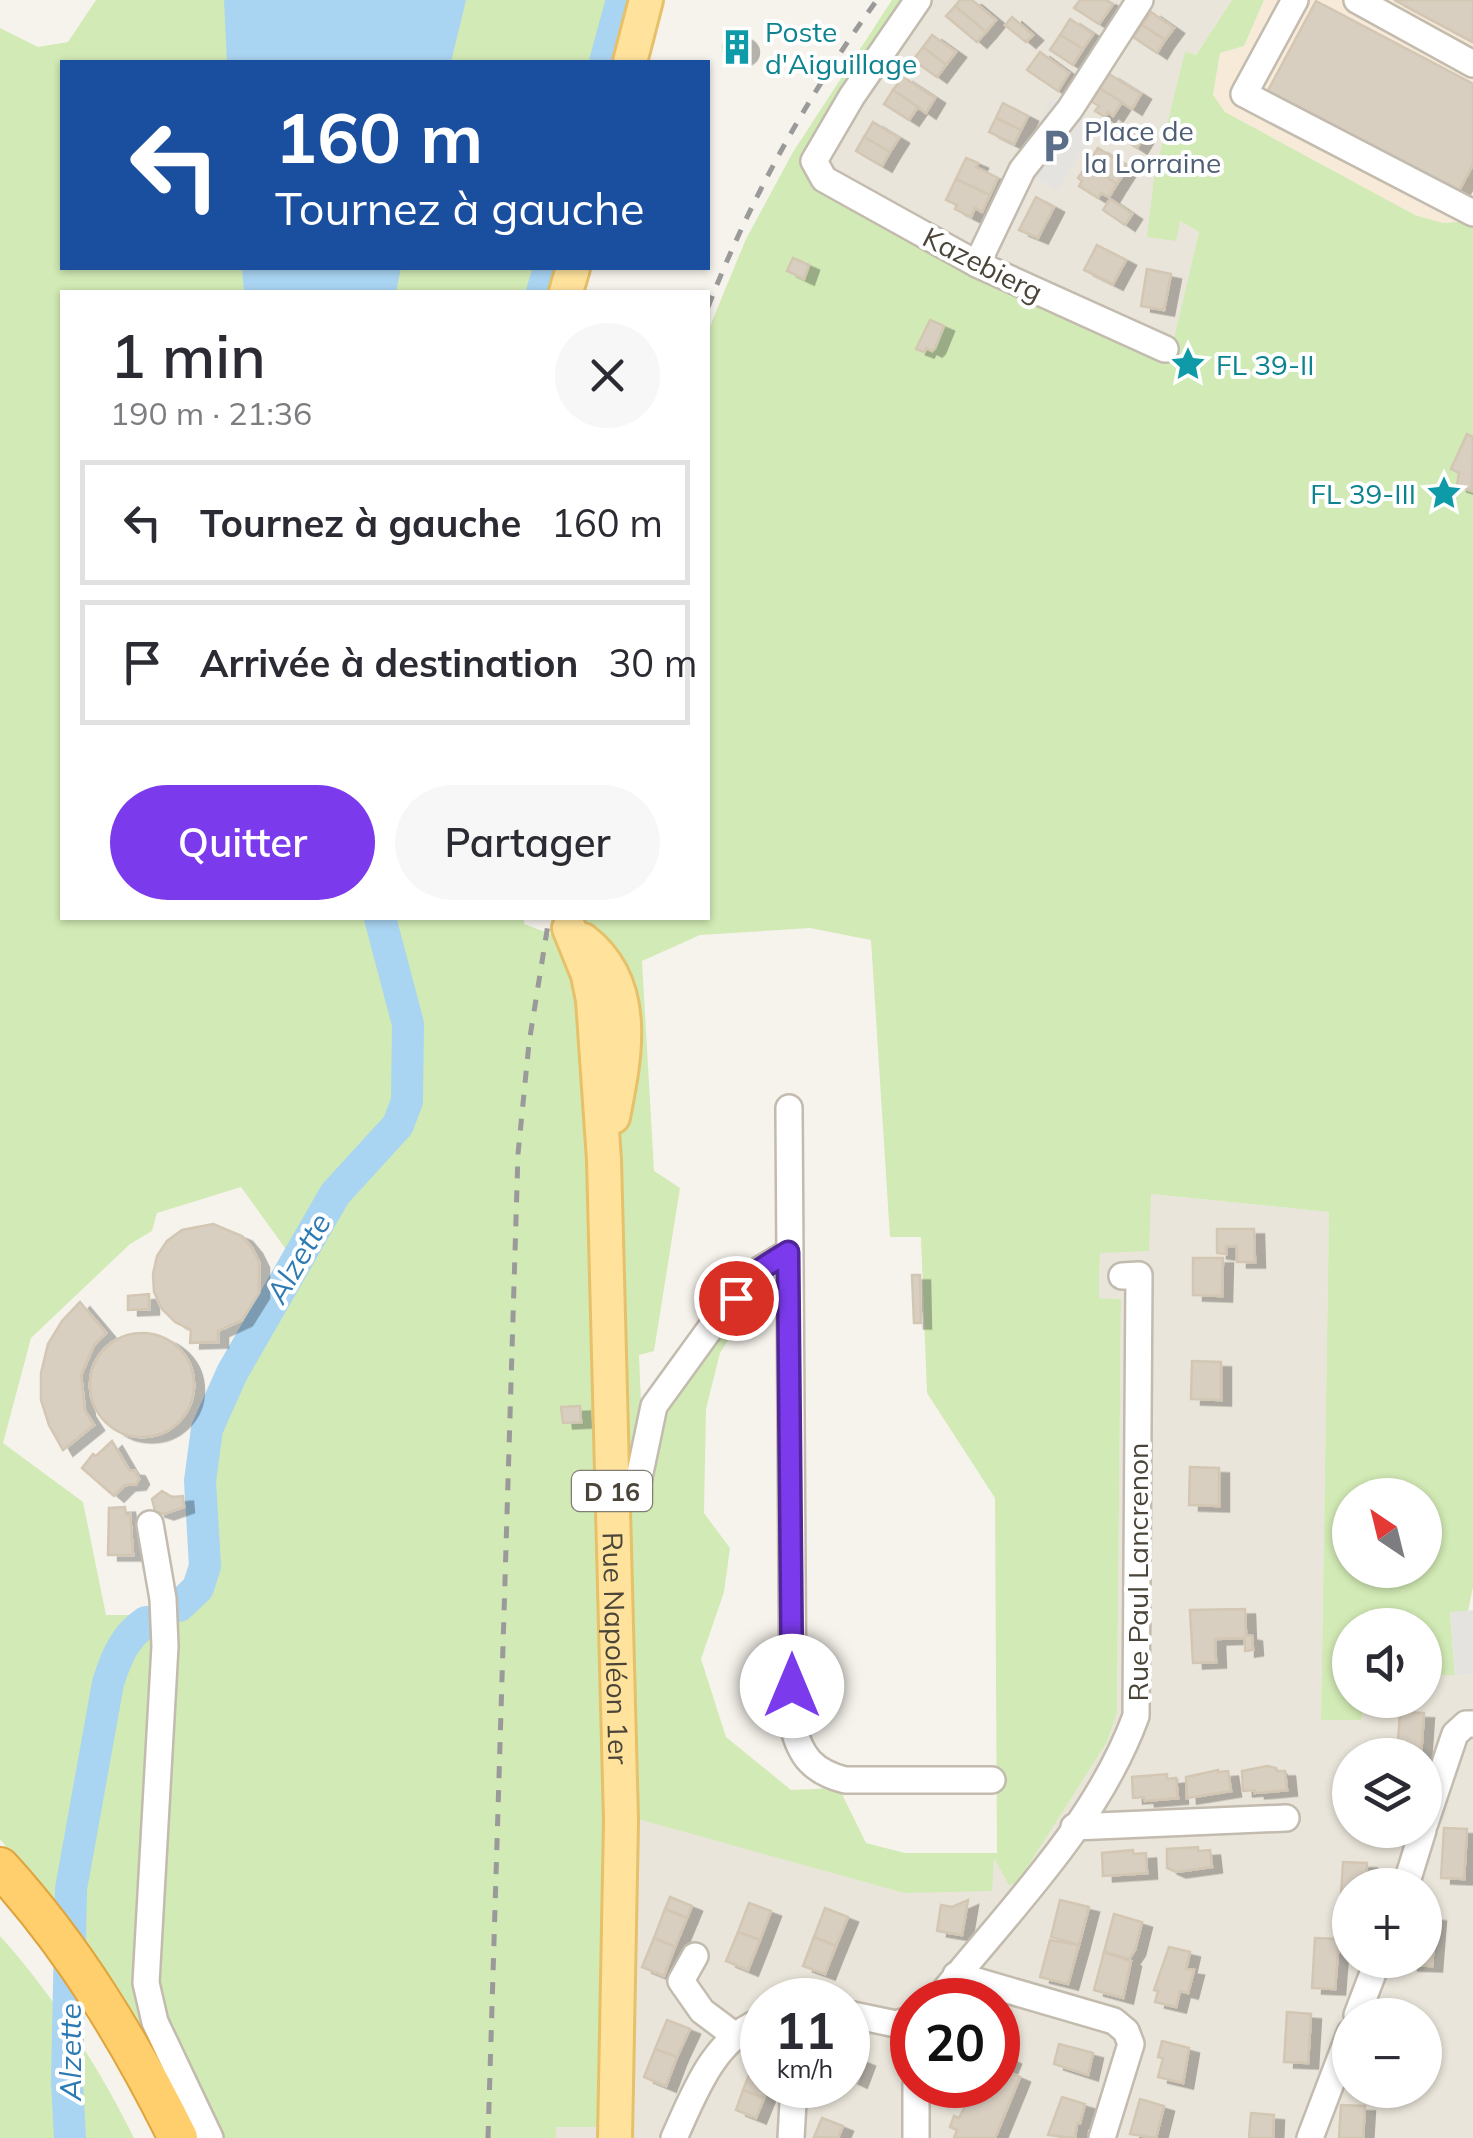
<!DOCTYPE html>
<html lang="fr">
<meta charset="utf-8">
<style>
body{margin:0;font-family:Mulish,sans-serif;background:#f7f7f7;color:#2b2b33;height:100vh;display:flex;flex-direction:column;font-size:38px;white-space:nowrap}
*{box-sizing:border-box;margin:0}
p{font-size:32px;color:#7c7c81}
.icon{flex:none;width:55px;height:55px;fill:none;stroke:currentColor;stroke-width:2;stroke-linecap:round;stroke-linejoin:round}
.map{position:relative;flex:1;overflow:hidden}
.sheet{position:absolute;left:60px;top:290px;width:650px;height:630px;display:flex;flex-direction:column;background:#fff;border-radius:0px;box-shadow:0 2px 8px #0004}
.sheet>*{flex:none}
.hud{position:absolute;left:60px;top:60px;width:650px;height:210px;border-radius:0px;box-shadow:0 2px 8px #0004;background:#1a4fa0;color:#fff;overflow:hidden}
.needle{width:65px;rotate:325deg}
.tools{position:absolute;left:1332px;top:1478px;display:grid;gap:20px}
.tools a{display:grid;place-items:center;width:110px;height:110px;border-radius:50%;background:#fff;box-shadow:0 2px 8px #0004;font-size:50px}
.speed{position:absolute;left:740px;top:1978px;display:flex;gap:20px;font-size:50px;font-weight:700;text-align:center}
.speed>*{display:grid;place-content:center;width:130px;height:130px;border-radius:50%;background:#fff;box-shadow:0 2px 8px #0004;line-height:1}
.speed small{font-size:25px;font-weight:400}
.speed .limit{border:15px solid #d22;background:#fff;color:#111}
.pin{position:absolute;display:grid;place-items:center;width:85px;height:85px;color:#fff;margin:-42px;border:5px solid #fff;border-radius:50%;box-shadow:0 2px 10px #0007}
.me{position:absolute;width:110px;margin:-55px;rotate:0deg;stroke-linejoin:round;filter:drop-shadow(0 0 8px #0008)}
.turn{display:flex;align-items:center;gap:35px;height:210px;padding:0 50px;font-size:45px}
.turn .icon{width:130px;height:130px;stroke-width:2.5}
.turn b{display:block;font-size:70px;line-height:85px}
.round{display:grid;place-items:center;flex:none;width:105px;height:105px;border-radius:52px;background:#f7f7f7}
.head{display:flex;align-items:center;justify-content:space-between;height:170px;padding:0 50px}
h1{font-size:60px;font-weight:600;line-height:75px}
.primary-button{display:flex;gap:20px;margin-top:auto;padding:20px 50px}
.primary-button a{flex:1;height:115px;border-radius:60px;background:#7c3aed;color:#fff;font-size:40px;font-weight:600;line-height:115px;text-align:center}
.primary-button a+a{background:#f7f7f7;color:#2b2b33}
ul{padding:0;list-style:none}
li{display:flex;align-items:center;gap:30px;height:125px;margin:0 20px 15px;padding:0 30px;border:5px solid #e1e1e2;border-radius:0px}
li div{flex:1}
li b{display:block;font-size:38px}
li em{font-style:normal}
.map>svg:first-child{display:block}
.residential{fill:#eae5da;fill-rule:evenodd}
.commercial{fill:#f7ead8}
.green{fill:#d2eab5;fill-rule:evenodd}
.parking{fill:#e5e3e0}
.water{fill:#a9d4f2}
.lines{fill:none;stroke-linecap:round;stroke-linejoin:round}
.river{stroke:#a9d4f2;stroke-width:32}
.building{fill:#d8cfc1;stroke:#d3c7b4;stroke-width:2.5;filter:url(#shadow)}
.minor-casing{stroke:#c2bbae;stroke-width:30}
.major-casing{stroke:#e6c16a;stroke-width:38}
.highway-casing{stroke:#e0a43c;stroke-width:42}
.minor{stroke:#fff;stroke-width:25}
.major{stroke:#ffe39c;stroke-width:32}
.highway{stroke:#ffcf6e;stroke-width:38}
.rail{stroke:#9a9a9a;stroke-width:5;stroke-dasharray:12 12;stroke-linecap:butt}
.route-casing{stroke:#51269a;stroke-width:25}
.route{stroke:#7c3aed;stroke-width:18}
.labels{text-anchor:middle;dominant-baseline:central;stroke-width:8;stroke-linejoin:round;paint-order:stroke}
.shield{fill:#fff;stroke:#817c74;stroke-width:2.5}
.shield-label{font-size:25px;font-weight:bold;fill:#4b4439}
.culture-label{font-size:28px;fill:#0d838f;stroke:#fff;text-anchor:start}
.service-label{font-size:28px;fill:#4e5e75;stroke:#fff;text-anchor:start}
.street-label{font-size:28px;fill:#4b4439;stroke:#fff}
.water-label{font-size:30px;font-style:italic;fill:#2e7ab2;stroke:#fff}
</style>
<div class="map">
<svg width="1473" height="2138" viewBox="0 0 1473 2138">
<defs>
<filter id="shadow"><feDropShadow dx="10" dy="5.5" stdDeviation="0" flood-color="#0004"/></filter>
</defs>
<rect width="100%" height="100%" fill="#f6f3ec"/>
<g class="residential">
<polygon points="918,0 1232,0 1196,55 1186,53 1179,220 1199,232 1171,352 975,273 813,186 814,161"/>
<path d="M1151 1194 1329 1212 1321 1719 1361 1720 1367 1700H1425V1676L1473 1674V2138H556V2127H603L609 1810 904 1893 994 1856 1018 1882 1107 1742 1117 1713 1121 1299 1099 1298 1100 1252ZM1350 1755H1425V1830H1350ZM1350 1885H1425V1960H1350ZM762 2000H848V2085H762ZM912 2000H998V2085H912ZM1350 2015H1425V2090H1350Z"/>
</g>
<polygon class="commercial" points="1264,0 1473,0 1473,221 1443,223 1415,215 1225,112 1213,96 1220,53 1244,46"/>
<g class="green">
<path d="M96 0H664L649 62H62V268H592L585 292H62V918H524V924L553 935 557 918H708V331L746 239 793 152 892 0H918L814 161 813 186 976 273 1171 351 1199 232 1180 221 1176 241 1147 237 1154 178 1185 52 1196 55 1232 0H1264L1244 46 1220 53 1213 95 1225 112 1415 215 1443 223 1473 221V1587L1468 1611 1450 1613 1455 1675 1425 1676V1625H1350V1700H1367L1361 1720H1321L1329 1212 1151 1194 1149 1251 1100 1253 1099 1298 1121 1299 1117 1713 1107 1742 1018 1882 1009 1885 994 1858 992 1891 904 1893 609 1811 603 2127H556V2138H196L156 2053 91 1952 0 1839V28L38 47 68 42ZM810 928 871 940 890 1237H921L927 1393 995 1498 997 1853H905L866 1843 839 1788 791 1790 726 1737 701 1659 724 1592 730 1548 704 1513 706 1409 720 1353 756 1296 749 1292 669 1408 641 1403 639 1355 654 1351 680 1188 654 1171 642 961 700 935ZM241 1187 295 1262 232 1373 207 1429 200 1481 205 1566 198 1588 179 1606 147 1622 143 1615H106L83 1502 3 1443 31 1338 130 1244 152 1231 157 1213ZM1350 1495H1425V1570H1350Z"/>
<path d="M0 1936C54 1996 98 2066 134 2138H0Z"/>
</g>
<g class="parking">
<polygon points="1051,99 1098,125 1057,190 1016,167"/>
<polygon points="1473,1610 1473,1674 1455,1675 1450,1612"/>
</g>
<g class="water">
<polygon points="224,0 466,0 451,62 227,62"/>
<polygon points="242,268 401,268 396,292 244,292"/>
</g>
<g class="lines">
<g class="river">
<polyline points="605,62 622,0"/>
<polyline points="542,292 549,268"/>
<polyline points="179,1606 198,1588 205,1566 200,1481 207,1429 232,1373 335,1194 398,1125 407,1101 408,1024 380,918"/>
<path d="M70 2138 67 2082 71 1889 108 1683C116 1658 124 1637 146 1622"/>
</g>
</g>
<g class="building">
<polygon points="960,0 972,0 996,20 986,32 955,6"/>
<polygon points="1080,0 1106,0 1113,4 1099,24 1074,8"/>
<polygon points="1394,0 1473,0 1473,42"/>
<polygon points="1316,1 1473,84 1473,164 1455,198 1265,96"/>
<polygon points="955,6 986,32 977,42 946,16"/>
<polygon points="1151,12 1174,28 1165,40 1142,25"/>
<polygon points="1012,17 1033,35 1026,42 1005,25"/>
<polygon points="1070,19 1093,34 1083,49 1060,35"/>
<polygon points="1142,25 1165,40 1157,53 1133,37"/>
<circle cx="736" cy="47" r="13"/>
<polygon points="932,35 956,52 946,65 923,47"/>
<polygon points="1060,35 1083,49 1073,65 1050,50"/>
<polygon points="923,47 946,65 937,77 913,60"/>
<polygon points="1040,52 1069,73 1058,91 1027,70"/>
<polygon points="1109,74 1141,94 1132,109 1099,88"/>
<polygon points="903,77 935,98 926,113 893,90"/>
<polygon points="1099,88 1122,102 1113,116 1108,112 1105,117 1095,111 1099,106 1091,101"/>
<polygon points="893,90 918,107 909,120 884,104"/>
<polygon points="1003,103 1028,116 1021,130 996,118"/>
<polygon points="996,118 1021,130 1014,144 989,132"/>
<polygon points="873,122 899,138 890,152 864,137"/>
<polygon points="1121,123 1143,138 1137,148 1114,133"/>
<polygon points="864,137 890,152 882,166 856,151"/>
<polygon points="1098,148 1128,167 1117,184 1087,165"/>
<polygon points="966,158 978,163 976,167 998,178 990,195 956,179"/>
<polygon points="1087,165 1117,184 1109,197 1101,193 1098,198 1079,186 1082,181 1078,178"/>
<polygon points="956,179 990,195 982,212 975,208 971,217 955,209 957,205 946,200"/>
<polygon points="1036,197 1054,207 1038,238 1019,230"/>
<polygon points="1110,199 1132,214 1125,225 1103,210"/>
<polygon points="1097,245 1126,260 1113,284 1084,270"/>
<polygon points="793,258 809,265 804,279 787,271"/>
<polygon points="1147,269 1171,274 1164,310 1141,306"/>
<polygon points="930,320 944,326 935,348 932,351 926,348 924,352 916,349"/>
<polygon points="1467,434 1473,437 1472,491 1457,486 1459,473 1451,469"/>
<polygon points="213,1224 242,1236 252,1248 259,1262 259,1293 242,1320 218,1331 218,1342 190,1343 191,1330 175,1322 162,1309 154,1292 153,1274 157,1256 167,1241 182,1230"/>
<polygon points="1217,1229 1254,1229 1255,1262 1237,1262 1237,1246 1226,1246 1226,1254 1217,1253"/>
<polygon points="1193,1258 1223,1258 1222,1296 1193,1295"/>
<polygon points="912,1275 920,1275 921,1323 914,1323"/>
<polygon points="149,1294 149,1309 128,1310 128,1296"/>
<polygon points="80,1302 106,1333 94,1345 81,1375 85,1411 94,1425 63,1450 49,1425 41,1400 41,1373 48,1344 62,1321"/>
<circle cx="142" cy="1385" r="52"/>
<polygon points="1192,1361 1221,1362 1221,1400 1191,1399"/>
<polygon points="580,1406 581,1422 563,1423 561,1407"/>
<polygon points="112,1441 129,1470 135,1471 139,1479 136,1484 125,1485 114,1496 82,1468 93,1454 96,1456"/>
<polygon points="1190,1467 1219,1468 1219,1506 1189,1505"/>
<polygon points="162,1491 172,1497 183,1496 184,1507 164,1514 155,1511 152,1499"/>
<polygon points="125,1507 126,1515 130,1514 133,1555 108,1555 109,1508"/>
<polygon points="1245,1609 1246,1635 1252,1636 1253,1650 1245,1651 1245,1638 1215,1639 1216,1662 1193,1663 1190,1610"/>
<polygon points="1400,1712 1424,1713 1421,1755 1397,1755"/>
<polygon points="1267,1766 1276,1768 1277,1771 1285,1771 1287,1790 1255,1793 1255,1790 1243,1791 1242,1771"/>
<polygon points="1218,1770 1218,1772 1228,1771 1231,1791 1187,1798 1186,1777"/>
<polygon points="1167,1774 1167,1779 1176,1778 1178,1798 1145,1801 1144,1797 1133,1798 1132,1777"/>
<polygon points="1444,1828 1467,1829 1464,1879 1441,1878"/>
<polygon points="1198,1847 1198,1851 1210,1850 1212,1867 1176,1872 1167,1868 1167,1849"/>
<polygon points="1133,1850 1133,1854 1146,1853 1147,1873 1103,1876 1102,1853"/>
<polygon points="1343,1862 1367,1863 1366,1885 1350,1885 1350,1913 1340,1912"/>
<polygon points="670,1897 692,1906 687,1918 665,1909"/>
<polygon points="968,1900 962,1935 937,1931 941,1905 952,1907"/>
<polygon points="1060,1900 1089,1907 1079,1945 1051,1937"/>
<polygon points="749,1903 771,1911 760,1940 738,1932"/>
<polygon points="825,1908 848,1917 836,1946 814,1937"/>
<polygon points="665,1909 687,1918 675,1947 654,1938"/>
<polygon points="1114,1914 1142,1922 1135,1950 1129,1959 1104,1952"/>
<polygon points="1425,1915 1436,1916 1432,1966 1408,1965 1408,1960 1425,1960"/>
<polygon points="738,1932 760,1940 748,1970 726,1961"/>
<polygon points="814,1937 836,1946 825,1974 803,1966"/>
<polygon points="654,1938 675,1947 664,1976 642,1967"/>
<polygon points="1315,1938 1339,1939 1335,1989 1312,1988"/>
<polygon points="1050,1940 1079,1945 1068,1984 1040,1977"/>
<polygon points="1169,1947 1190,1952 1186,1969 1194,1970 1188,1993 1180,1991 1176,2007 1155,2002 1158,1991 1154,1990"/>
<polygon points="1104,1952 1131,1961 1123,1998 1094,1990"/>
<polygon points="1380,2001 1403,2003 1402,2015 1379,2015"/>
<polygon points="1287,2012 1311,2014 1308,2063 1284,2062"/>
<polygon points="667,2020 690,2029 677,2057 655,2049"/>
<polygon points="1162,2041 1189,2048 1183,2083 1158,2077 1163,2058 1158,2057"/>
<polygon points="1059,2044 1093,2053 1088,2075 1054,2064"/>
<polygon points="655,2049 677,2057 666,2086 644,2077"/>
<polygon points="998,2053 1011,2059 1006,2071 1020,2077 995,2138 954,2138 957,2130 950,2127 954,2116 959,2118 976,2085 998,2085"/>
<polygon points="848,2054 865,2061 857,2082 848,2078"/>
<polygon points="751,2070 762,2074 762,2085 769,2085 764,2098 743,2090"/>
<polygon points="743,2090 764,2098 756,2118 736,2110"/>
<polygon points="1062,2097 1085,2104 1080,2123 1077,2123 1075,2138 1048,2135"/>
<polygon points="1140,2099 1164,2106 1156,2138 1130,2134"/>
<polygon points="1341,2105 1365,2106 1363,2138 1339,2138"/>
<polygon points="1251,2113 1274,2115 1273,2138 1249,2138"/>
<polygon points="822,2118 843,2126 838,2138 814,2137"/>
</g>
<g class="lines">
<defs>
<g id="minor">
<polyline points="918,0 852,96 814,161 824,179 977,264 1165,349"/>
<polyline points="1295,0 1244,94 1473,213"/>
<polyline points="1357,0 1473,64"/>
<polyline points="977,264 1022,170 1070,109 1140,0"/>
<path d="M789 1108 793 1725C800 1757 814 1772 845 1780H992"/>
<polyline points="612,1497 631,1496 636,1492 654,1406 712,1326 761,1269 788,1253"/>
<polyline points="150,1524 163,1599 165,1646 146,1983 155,2022 210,2138"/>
<polyline points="1425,1823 1455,1734 1466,1724 1473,1724"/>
<polyline points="1074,1827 1286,1818"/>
<polyline points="1406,1885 1423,1830"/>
<polyline points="695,1956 681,1981 702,2011 734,2035"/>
<polyline points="956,1975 1114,2021 1126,2031 1131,2044 1102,2138"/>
<path d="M937 2000C1008 1911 1096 1825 1136 1716L1139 1275 1122 1276"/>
<polyline points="848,2014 896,2024 912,2019"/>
<polyline points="1357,2015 1378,1960"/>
<path d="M674 2138C694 2094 714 2038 762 2021"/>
<polyline points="791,2138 794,2085"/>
<polyline points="916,2138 916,2085"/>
<polyline points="1310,2138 1350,2033"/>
</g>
<g id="major">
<polyline points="630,62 646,0"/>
<polyline points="566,292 573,268"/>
<path id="s1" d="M569 928 588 975 593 1000 604 1160 621 1821 615 2138"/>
<path d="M583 940C640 984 625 1056 613 1117"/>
</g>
<path id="highway" d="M0 1867C74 1948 130 2041 178 2138"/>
</defs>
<use href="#minor" class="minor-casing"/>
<use href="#major" class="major-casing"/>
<use href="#highway" class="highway-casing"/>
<use href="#minor" class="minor"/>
<use href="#major" class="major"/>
<use href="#highway" class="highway"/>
<g class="rail">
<path d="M708 307C751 197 808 95 877 0"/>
<polyline points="488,2138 518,1154 529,1043 549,918"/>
</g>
</g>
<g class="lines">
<defs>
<polyline id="route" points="736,1298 761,1269 788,1252 792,1686"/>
</defs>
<use href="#route" class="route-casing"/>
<use href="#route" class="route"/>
</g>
<defs>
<symbol id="building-bare" viewBox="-9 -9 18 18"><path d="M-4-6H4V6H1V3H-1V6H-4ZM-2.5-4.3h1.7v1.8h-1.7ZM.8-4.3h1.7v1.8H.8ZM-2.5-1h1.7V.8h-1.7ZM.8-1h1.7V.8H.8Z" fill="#0f9aa8" stroke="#fff" stroke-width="2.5" paint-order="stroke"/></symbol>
<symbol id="parking-bare" viewBox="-9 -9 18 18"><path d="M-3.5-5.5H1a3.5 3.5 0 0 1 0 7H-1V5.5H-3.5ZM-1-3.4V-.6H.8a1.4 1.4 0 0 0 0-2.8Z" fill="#5c6f8a" stroke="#fff" stroke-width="2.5" paint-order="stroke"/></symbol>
<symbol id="sight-bare" viewBox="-9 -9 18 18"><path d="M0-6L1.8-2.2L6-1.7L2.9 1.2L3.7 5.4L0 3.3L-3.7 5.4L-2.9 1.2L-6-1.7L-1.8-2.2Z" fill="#0f9aa8" stroke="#fff" stroke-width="2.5" paint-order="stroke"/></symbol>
</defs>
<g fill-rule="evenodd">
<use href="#building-bare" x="712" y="22" width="50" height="50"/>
<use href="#parking-bare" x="1031" y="121" width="50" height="50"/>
<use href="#sight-bare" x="1163" y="339" width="50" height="50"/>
<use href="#sight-bare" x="1419" y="468" width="50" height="50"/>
</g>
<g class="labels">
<rect class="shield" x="572" y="1471" width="80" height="40" rx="8"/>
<g class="shield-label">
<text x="612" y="1491">D 16</text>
</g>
<g class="culture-label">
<text x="765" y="31">Poste<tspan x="765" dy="32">d'Aiguillage</tspan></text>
<text x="1216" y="364">FL 39-II</text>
<text x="1416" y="493" text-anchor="end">FL 39-III</text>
</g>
<g class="service-label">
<text x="1084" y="130">Place de<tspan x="1084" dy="32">la Lorraine</tspan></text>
</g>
<g class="street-label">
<text transform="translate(983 264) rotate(27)">Kazebierg</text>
<text transform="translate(1137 1572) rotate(-90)">Rue Paul Lancrenon</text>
<text stroke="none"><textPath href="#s1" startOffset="725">Rue Napoléon 1er</textPath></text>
</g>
<g class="water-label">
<text transform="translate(298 1258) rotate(-60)">Alzette</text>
<text transform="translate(70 2052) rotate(-90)">Alzette</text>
</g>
</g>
</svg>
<div class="tools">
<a><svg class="needle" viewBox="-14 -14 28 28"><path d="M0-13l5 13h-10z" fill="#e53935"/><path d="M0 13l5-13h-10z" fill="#7c7c81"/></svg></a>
<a><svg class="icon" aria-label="sound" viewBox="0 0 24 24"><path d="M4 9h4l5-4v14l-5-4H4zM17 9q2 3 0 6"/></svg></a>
<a><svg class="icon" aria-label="layers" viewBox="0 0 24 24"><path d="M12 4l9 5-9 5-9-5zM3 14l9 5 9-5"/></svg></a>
<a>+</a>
<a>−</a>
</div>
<div class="speed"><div>11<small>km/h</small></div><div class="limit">20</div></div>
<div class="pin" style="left:736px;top:1298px;background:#d93025"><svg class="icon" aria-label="arrive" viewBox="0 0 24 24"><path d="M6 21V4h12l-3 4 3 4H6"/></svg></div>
<svg class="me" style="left:792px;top:1686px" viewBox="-20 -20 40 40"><circle r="19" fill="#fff"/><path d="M0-13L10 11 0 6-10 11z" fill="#7c3aed"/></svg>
<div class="hud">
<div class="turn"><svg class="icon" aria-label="left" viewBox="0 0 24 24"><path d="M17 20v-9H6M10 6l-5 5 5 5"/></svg><div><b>160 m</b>Tournez à gauche</div></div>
</div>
<section class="sheet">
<div class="head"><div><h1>1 min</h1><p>190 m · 21:36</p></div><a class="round"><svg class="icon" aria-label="close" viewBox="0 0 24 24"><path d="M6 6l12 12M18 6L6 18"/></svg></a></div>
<ul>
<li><svg class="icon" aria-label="left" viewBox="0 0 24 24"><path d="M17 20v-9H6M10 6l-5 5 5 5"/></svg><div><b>Tournez à gauche</b></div><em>160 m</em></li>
<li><svg class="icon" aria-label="arrive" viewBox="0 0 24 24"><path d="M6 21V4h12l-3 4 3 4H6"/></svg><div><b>Arrivée à destination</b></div><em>30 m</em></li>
</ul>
<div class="primary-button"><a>Quitter</a><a>Partager</a></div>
</section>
</div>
